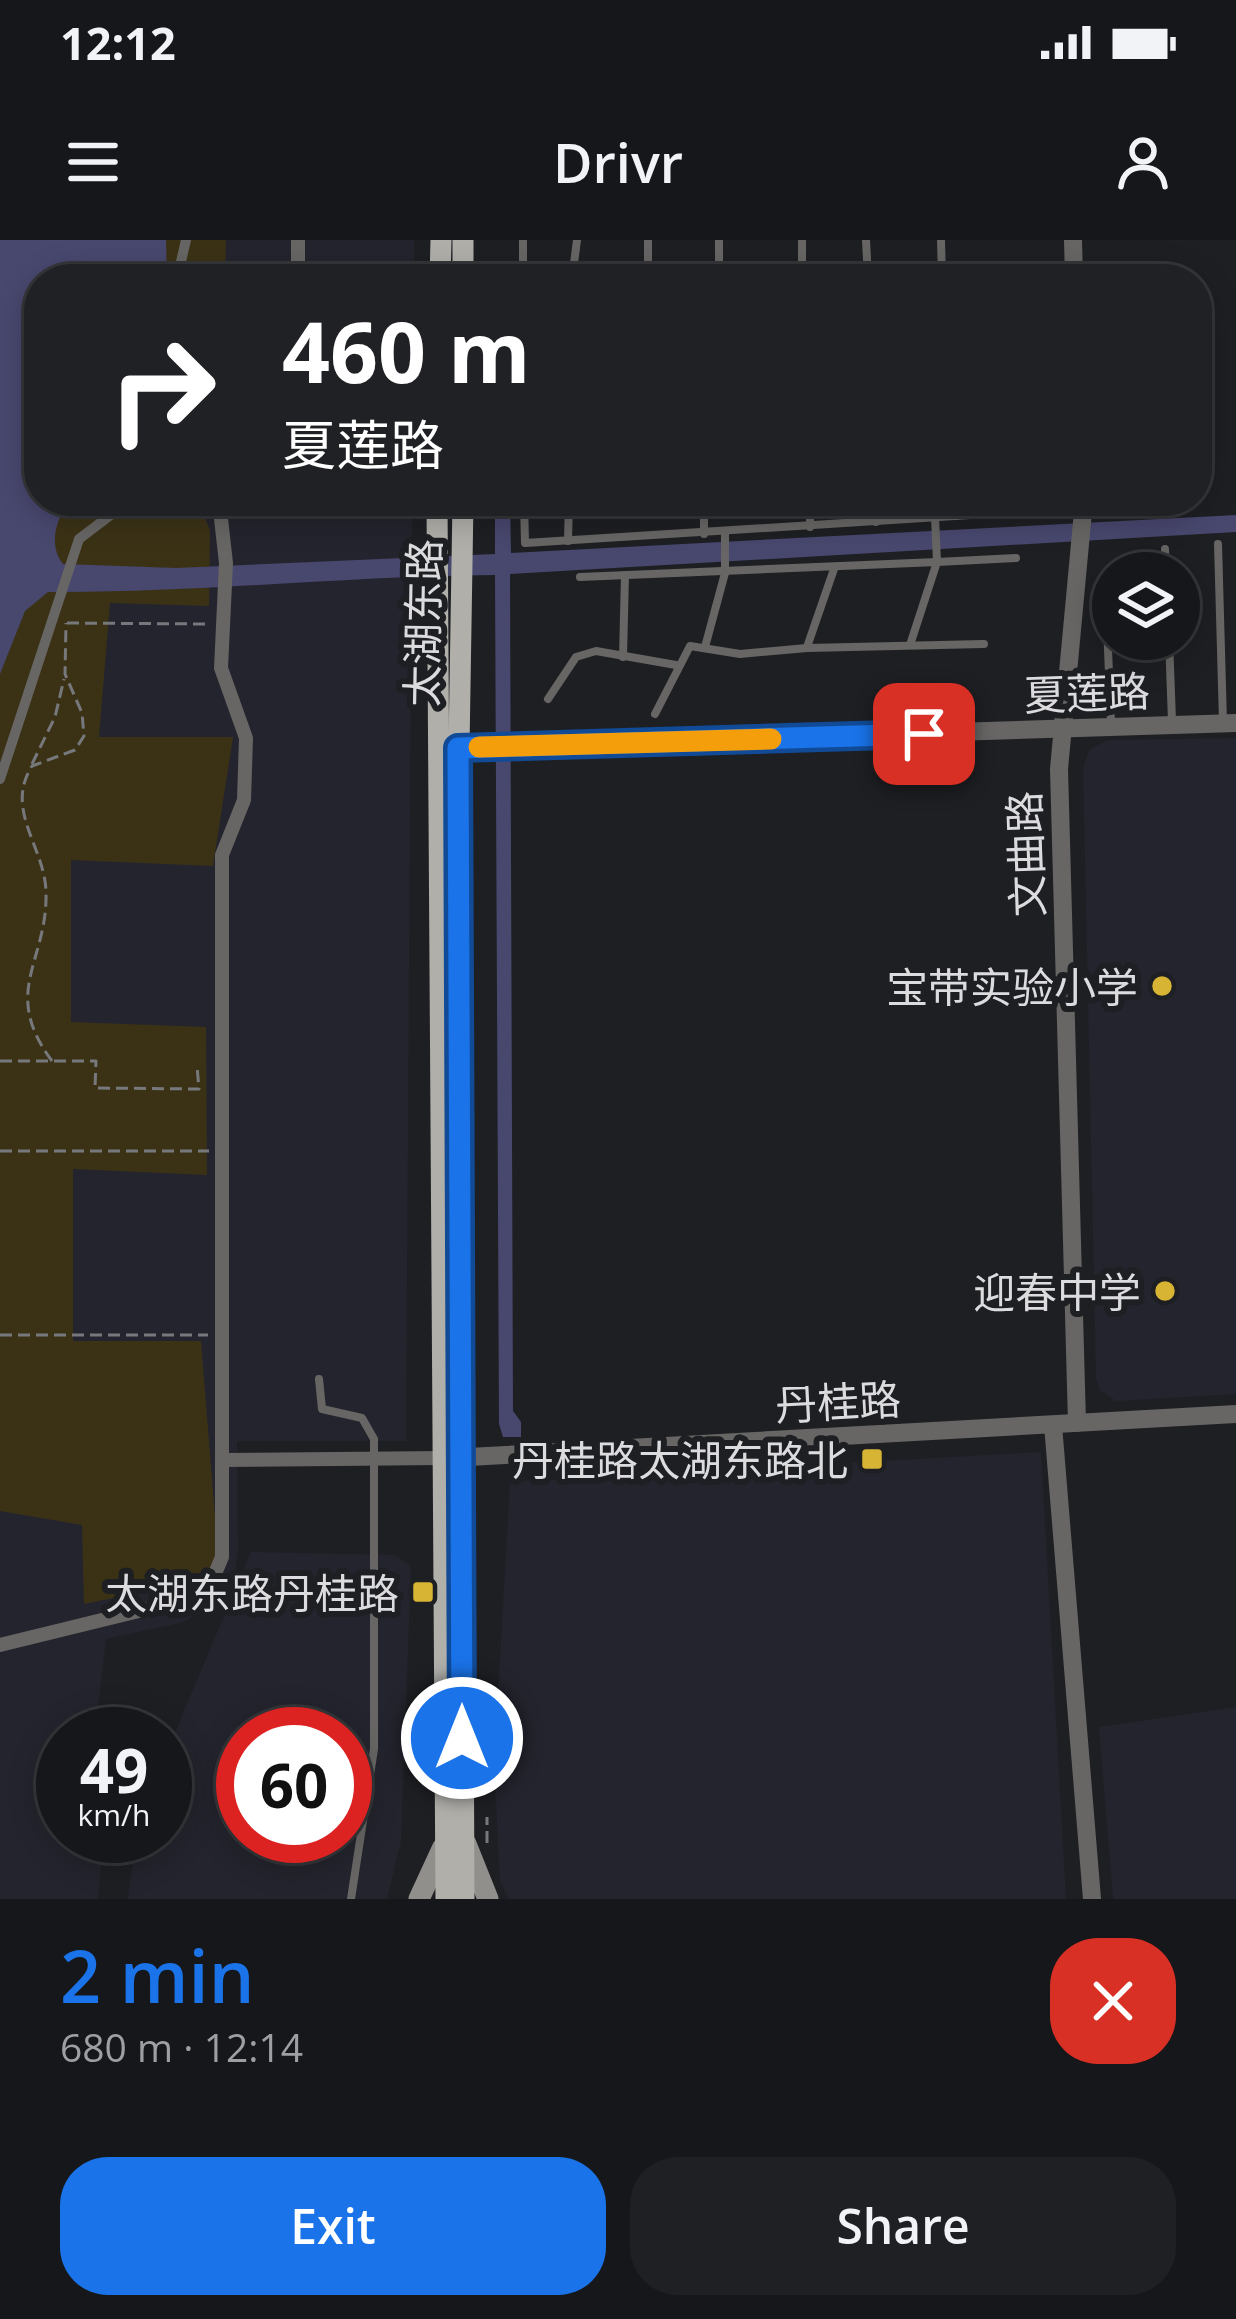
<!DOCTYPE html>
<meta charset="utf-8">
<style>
body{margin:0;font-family:"Open Sans","Noto Sans SC",sans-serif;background:#1f2023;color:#f1f3f6;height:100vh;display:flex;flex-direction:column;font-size:45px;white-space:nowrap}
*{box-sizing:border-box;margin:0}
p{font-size:39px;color:#9e9fa2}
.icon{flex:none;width:66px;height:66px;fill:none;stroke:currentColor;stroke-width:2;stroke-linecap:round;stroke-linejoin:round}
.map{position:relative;height:1659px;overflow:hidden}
.details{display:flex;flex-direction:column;background:#16171a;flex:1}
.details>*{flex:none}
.top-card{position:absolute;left:24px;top:24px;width:1188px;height:252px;border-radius:48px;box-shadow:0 6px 30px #0003,0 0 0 3px #353639;background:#202124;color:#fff;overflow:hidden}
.controls{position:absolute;left:1092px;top:312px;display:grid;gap:24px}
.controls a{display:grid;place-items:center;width:108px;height:108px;border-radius:50%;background:#16171a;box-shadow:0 6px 30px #0003,0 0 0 3px #353639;font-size:60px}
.speed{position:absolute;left:36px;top:1467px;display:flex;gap:24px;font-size:60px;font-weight:700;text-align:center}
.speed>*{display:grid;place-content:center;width:156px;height:156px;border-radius:50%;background:#16171a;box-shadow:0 6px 30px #0003,0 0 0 3px #353639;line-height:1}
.speed small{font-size:30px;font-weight:400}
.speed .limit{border:18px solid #d22;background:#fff;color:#111}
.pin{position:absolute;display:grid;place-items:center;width:102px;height:102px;color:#fff;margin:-51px;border-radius:24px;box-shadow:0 6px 18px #0006}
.me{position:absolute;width:132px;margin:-66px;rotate:0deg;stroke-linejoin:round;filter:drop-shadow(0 0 9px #0008)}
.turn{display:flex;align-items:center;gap:42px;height:252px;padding:0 60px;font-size:54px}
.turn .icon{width:156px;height:156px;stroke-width:2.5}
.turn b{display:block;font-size:84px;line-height:102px}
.round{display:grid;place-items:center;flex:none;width:126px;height:126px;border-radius:48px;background:#1f2023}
.headline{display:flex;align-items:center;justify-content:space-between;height:204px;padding:0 60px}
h1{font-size:72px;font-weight:600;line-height:90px;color:#1a73e8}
.cta{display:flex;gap:24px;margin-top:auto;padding:24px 60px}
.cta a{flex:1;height:138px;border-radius:48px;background:#1a73e8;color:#fff;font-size:48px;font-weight:600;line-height:138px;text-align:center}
.cta a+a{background:#1f2023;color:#f1f3f6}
.status{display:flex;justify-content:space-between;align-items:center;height:84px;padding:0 60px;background:#16171a;direction:ltr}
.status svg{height:33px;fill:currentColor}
header{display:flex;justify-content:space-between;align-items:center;height:156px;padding:0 60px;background:#16171a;font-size:54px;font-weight:600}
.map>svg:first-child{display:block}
.built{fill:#24242e;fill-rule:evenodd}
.green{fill:#3b3216}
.water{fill:#48476e}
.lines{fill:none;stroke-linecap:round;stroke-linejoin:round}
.path{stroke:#77787c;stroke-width:3;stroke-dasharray:12 6;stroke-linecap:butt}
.service{stroke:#676664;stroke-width:8}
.pedestrian{stroke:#676664;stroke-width:10}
.minor{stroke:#676664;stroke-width:14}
.tertiary{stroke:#676664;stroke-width:18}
.secondary{stroke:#908f8b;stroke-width:21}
.primary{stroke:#b0afaa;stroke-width:21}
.route-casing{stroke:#114b97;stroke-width:30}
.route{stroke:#1a73e8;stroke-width:21}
.slow{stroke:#f59e0b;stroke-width:21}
.poi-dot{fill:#d8b434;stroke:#1e1f23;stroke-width:4.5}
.labels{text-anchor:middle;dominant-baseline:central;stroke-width:12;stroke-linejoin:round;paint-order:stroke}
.street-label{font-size:42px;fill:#dcdcdf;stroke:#1e1f23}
.poi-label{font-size:42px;fill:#dcdcdf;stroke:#1e1f23;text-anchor:end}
</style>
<div class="status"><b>12:12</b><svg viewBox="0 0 49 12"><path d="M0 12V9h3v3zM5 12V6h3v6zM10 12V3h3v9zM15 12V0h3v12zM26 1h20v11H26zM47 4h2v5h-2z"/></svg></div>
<header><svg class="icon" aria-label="menu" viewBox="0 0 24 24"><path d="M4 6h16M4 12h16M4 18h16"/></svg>Drivr<svg class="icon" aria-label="person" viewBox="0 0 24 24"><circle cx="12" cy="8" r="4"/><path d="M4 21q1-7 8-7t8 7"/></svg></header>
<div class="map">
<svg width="1236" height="1659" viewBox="0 0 1236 1659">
<rect width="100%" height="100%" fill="#1e1f23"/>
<g class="built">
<polygon points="179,0 414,0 414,39 171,39"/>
<polygon points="92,261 412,261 406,1201 237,1201 238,1311 233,1342 219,1366 180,1383 106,1399 95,1494 63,1494 63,1596 104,1596 98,1659 0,1659 0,873"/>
<polygon points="1236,498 1236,1154 1116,1161 1100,1150 1096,1138 1083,528 1089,510 1107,500"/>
<polygon points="1041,1212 1066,1659 509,1659 500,1641 494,1524 510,1242"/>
<path d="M251 1312 395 1315 411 1326 401 1601 387 1659H128L136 1596H165V1516ZM243 1494H345V1596H243Z"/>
<polygon points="1236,1467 1236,1659 1113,1659 1099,1487"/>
</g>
<polygon class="green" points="82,0 226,0 225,39 39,39 39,261 198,261 210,290 209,366 110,363 99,497 233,497 213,626 71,620 71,782 206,787 207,935 73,929 73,1101 201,1101 219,1327 202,1340 84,1364 82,1285 0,1271 0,53"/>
<path class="water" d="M0 0H166L167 39H39V261H69C56 280 48 305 63 324L176 328 495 314V261H510L511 313 1236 275V292L510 334 513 1171 521 1182V1197H503L499 1184 495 335C345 336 197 353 48 352L25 371 0 434Z"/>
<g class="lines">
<g class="path">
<polyline points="67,383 207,384"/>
<polyline points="32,524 55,477 64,439"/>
<polyline points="0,821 96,821 95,848 199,849 197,826"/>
<path d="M52 821C0 751 48 722 46 652 45 607 4 570 32 526L75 510 84 496 82 473 65 434 66 383"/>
<polyline points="0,911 209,911"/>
<polyline points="0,1095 208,1095"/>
<polyline points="487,1603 487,1577"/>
</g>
<g class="service">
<polyline points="523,0 523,39"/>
<polyline points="648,0 648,39"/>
<polyline points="719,0 719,39"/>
<polyline points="802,0 802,39"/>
<polyline points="866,0 868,39"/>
<polyline points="941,0 942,39"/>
<polyline points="572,39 577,0"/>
<polyline points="524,261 525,303 1083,268"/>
<polyline points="704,261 704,294"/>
<polyline points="876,261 876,282"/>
<polyline points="955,261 956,276"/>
<polyline points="935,277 937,322 1016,318"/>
<polyline points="810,287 810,261"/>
<polyline points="568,301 569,261"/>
<polyline points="1218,304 1223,482"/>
<polyline points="1165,309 1166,333"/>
<polyline points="1105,335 1111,483"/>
<polyline points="580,337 937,322 910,405"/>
<polyline points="1169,399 1172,481"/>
<polyline points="705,407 725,333 725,292"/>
<polyline points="807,407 834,329"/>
<polyline points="623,417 625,335"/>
<polyline points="548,459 576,417 596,411 676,425"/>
<polyline points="655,474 690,406 740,414 807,408 984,404"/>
<polyline points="319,1139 322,1169 362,1178 374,1199 374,1509 351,1659"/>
</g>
<g class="pedestrian">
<polyline points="177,39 186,0"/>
<polyline points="0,539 79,299 129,261"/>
</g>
<g class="minor">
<polyline points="298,39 298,0"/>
<polyline points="222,1220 444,1218"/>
<polyline points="0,1405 196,1357 211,1343 222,1317 222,615 244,560 246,498 221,428 226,323 219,261"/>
</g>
<g class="tertiary">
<polyline points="1073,0 1074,39"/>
<polyline points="449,508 1236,483"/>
<polyline points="1077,1183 1059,529 1084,261"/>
<polyline points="1053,1185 1092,1659"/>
<polyline points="450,1218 1236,1174"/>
</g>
<g class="secondary">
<polyline points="466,1604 488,1659"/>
<polyline points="419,1659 443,1607"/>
</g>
<g class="primary">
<polyline points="440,39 441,0"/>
<polyline points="463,39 463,0"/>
<polyline points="437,261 446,1659"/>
<polyline points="463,261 459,508 464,1659"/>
</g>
</g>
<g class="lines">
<defs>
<polyline id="route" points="462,1498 458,508 924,494"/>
</defs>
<use href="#route" class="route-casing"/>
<use href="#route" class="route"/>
<polyline class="slow" points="479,507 771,499"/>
</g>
<g class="poi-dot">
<circle cx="1162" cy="746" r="12"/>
<circle cx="1165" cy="1051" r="12"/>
<rect x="860" y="1207" width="24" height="24" rx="6"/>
<rect x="411" y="1340" width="24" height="24" rx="6"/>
</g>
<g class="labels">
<g class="street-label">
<text transform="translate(422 383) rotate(-89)">太湖东路</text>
<text transform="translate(1087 452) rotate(-2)">夏莲路</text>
<text transform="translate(1025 614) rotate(-92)">文曲路</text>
<text transform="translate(838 1161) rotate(-3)">丹桂路</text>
</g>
<g class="poi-label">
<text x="1138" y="746">宝带实验小学</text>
<text x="1141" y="1051">迎春中学</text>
<text x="848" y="1219">丹桂路太湖东路北</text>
<text x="399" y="1352">太湖东路丹桂路</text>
</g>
</g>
</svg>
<div class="controls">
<a><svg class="icon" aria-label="layers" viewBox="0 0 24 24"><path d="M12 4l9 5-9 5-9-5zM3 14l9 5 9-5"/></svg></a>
</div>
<div class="speed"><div>49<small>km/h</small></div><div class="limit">60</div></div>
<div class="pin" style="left:924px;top:494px;background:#d93025"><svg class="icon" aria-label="arrive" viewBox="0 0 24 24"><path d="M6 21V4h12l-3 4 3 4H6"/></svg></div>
<svg class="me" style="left:462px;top:1498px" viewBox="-20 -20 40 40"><circle r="17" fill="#1a73e8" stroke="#fff" stroke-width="3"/><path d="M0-11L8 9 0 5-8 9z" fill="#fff"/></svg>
<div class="top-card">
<div class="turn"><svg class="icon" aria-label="right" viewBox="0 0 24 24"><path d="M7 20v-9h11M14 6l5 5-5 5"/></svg><div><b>460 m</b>夏莲路</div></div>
</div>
</div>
<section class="details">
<div class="headline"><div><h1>2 min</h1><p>680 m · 12:14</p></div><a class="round" style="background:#d93025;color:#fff"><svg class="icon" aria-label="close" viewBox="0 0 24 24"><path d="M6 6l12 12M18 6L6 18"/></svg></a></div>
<div class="cta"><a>Exit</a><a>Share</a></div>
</section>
